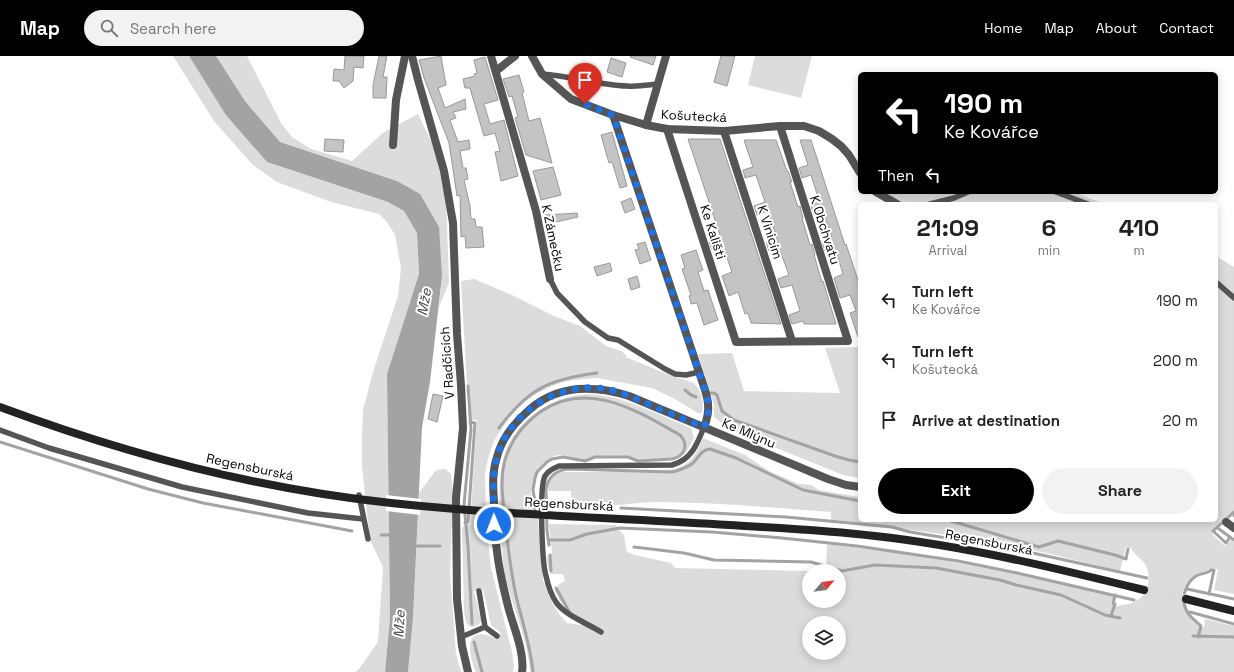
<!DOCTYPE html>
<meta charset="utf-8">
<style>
body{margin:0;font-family:"Space Grotesk",sans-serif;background:#f2f2f2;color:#222;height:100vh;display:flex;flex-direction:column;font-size:15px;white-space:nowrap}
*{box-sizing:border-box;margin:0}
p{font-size:13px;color:#767676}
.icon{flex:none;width:22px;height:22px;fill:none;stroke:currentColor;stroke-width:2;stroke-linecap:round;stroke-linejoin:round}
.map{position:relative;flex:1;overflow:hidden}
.details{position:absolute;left:858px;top:146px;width:360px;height:320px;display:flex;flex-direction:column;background:#fff;border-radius:6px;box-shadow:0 2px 10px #0003}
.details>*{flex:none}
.hud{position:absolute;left:858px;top:16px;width:360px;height:122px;border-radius:6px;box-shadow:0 2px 10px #0003;background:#000;color:#fff;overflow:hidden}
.needle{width:26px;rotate:61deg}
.tools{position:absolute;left:802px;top:508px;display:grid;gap:8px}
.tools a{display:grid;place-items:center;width:44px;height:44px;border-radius:50%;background:#fff;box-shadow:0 2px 10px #0003;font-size:20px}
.pin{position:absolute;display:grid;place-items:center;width:34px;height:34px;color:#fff;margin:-41px -17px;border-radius:50% 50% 50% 0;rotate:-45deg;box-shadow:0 0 4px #0007}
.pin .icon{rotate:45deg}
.me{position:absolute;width:44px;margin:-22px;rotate:359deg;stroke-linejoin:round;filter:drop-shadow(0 0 3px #0008)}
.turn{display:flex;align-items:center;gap:14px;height:84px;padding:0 20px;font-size:18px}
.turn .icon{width:52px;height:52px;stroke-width:2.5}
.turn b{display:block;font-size:28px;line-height:34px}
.then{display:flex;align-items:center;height:38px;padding:0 20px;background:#0003;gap:8px;font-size:15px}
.eta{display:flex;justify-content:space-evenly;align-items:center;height:68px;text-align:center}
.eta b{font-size:24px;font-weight:700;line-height:28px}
.action{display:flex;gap:8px;margin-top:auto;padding:8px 20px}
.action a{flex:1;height:46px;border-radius:24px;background:#000;color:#fff;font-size:16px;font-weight:700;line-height:46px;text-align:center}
.action a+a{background:#f2f2f2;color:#222}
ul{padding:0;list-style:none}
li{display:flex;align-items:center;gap:12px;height:60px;padding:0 20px}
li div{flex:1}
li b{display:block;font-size:15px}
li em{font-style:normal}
header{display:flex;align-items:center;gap:24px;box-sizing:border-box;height:56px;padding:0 20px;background:#000;color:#fff}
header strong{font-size:19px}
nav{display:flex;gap:22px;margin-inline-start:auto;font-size:14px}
.search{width:280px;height:36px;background:#f2f2f2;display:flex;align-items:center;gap:10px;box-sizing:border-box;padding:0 14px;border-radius:22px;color:#767676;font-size:15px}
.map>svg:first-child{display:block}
.green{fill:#dcdcdc;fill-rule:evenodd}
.water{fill:#a3a3a3}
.pier{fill:#fff}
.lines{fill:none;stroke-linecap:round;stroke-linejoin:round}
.stream{stroke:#a3a3a3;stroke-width:3}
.building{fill:#c4c4c4;stroke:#999}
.tertiary-tunnel{stroke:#d9d9d9;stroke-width:8;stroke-dasharray:8 4;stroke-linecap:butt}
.secondary-tunnel{stroke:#d9d9d9;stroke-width:8;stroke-dasharray:8 4;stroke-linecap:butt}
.service{stroke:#555;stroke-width:5.5}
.pedestrian{stroke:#555;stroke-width:8}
.minor{stroke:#555;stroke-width:8}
.tertiary{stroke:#555;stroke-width:8}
.secondary{stroke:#222;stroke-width:8}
.route{stroke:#1a73e8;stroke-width:7;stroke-dasharray:0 12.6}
.labels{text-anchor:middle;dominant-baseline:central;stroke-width:4;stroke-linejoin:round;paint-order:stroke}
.street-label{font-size:13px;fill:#000;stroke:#fff}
.water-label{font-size:14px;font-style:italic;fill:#444;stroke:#fff}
</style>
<header>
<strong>Map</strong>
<div class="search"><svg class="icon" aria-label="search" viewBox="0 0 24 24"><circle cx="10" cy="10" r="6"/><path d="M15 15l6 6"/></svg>Search here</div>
<nav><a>Home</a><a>Map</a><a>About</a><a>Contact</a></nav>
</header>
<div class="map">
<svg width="1234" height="616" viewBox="0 0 1234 616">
<rect width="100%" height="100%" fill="#fff"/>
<g class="green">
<polygon points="173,0 189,0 226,58 267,106 388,146 404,155 417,177 419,218 387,318 390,562 385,616 355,616 359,613 378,586 383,511 370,484 362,410 362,382 363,354 373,316 398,240 401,212 395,179 387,166 379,158 331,146 277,126 252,108 214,65"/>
<polygon points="216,0 247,0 281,67 292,81 311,93 352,105 384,76 418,58 445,114 449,227 439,251 442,220 397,125 280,86 245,45"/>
<polygon points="755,0 812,0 801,42 748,29"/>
<polygon points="888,136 1073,136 1105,148 925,148 920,145 917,148 894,148"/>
<path d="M1216 200 1234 211V455L1212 475 1213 479 1225 490 1231 484 1234 486V538L1214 534 1218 514 1214 512C1208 514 1201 516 1196 519 1172 532 1183 563 1204 572L1205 563 1234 570V616H530C528 581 510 548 504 513 502 496 501 479 500 462 498 414 500 375 547 350 563 341 581 336 599 339 629 343 663 361 691 372L694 382 687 395 684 398 674 402 639 404 629 400H595L585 404 560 399 554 400 548 404 535 417 531 437 538 462 540 499 543 524 549 540 559 558 567 567 581 569V562C566 554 562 550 555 535L558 529 565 525 563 518H551L548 512 547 501 552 497 549 468 616 469 619 474 624 479 627 496 635 499 671 507 675 512 811 515H809V545H839V515H826L827 488C924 498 1019 518 1114 540L1111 549 1115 551C1121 548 1128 549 1134 546 1148 541 1153 521 1145 508 1141 502 1134 499 1131 492L1126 491 1120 515 1042 496 941 478 902 473 892 470 831 464V456C773 452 715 446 656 446 639 446 622 450 604 449L603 453 571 452V435H548C547 425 552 419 562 416H652C659 413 666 415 674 413 691 410 697 396 703 382L745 399 769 415 799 428 811 429 819 434 860 441V464H1216ZM809 567H839V597H809Z"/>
<path d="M474 223 512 239 554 260 580 270 606 290 621 295 626 299V301L667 318 694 327C702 336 704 346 702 357H698L675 343 652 332 597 322 582 323 563 326 550 331 536 338 524 346 510 360 494 385 488 403 485 418 486 467 491 512 512 596 514 610 513 616H476C467 596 464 567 496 583L501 577 491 569 483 533 474 535 481 564 479 568 474 571H470L466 566 464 556 462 471 470 468 477 364H469L461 225Z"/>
<polygon points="860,291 860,422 843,419 729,373 714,361 714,349 712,342 698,298 732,297 744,335 840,337 825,292"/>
<polygon points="445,413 451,418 453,436 450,518 456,598 461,616 408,616 413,562 419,437 436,414"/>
</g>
<polygon class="water" points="189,0 216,0 245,45 280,86 397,125 420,138 439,171 442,220 430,326 422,371 413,562 408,616 385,616 390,562 387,318 419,218 417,177 404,155 388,146 267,106 226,59"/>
<polygon class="pier" points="386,439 421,443 420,459 386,455"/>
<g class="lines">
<g class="stream">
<polyline points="468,330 471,373 464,449 468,490 472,568"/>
<polyline points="685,334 691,339 696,341"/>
<polyline points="710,337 714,337 717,339 722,355 734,364 835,400 849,404 860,406"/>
<path d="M499 372C528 333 549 323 597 317"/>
<polyline points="0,386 148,433 203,447 352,475"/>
<polyline points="621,452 786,461 892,471 910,476 1019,494 1147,522"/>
<polyline points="1234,459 1234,460"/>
<polyline points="948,464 1039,491 1058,485 1115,499 1126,503 1128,493"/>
<polyline points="465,467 468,466 475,367 470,366"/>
<polyline points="1219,473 1234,484"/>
<polyline points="381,479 393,479"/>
<polyline points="1230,481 1226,487 1213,475 1234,456"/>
<polyline points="548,484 570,484 587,478 620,472 712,476 782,482 857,490 958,505 1017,517 1134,544"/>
<path d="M549 489 547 474 546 433C548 421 555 415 567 413L672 416C680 414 687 412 693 407 699 401 702 393 710 393L736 402 803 434 860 445"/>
<polyline points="413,490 440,490"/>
<polyline points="634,491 684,497 714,504 811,506 842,515 875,509 936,512 1000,524 1016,529 1061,539 1105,559 1120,562"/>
<polyline points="550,499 551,515"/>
<polyline points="556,532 570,557"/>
<polyline points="1187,533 1234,543"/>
<polyline points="1190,556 1234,568"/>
<polyline points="1111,560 1115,548 1113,548 1115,539"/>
<polyline points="1193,580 1234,581"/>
<path d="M1198 581 1201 570C1197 566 1191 562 1188 557 1180 545 1184 528 1196 520 1201 517 1207 518 1211 514H1214L1209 538"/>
<polyline points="474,586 482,616"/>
<path d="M533 616C531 593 524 571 518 548 511 521 508 492 505 464 503 444 499 421 506 401 512 383 525 367 540 356 588 323 637 355 680 379 689 389 685 400 672 403L638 405 628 401H595L585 405 563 401 552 403 547 406 537 416 535 422 533 434 535 446V455"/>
</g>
</g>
<g class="building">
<polygon points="345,0 364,0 363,12 354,11 353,25 344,32 339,25 333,25 334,13 344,14"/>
<polygon points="379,0 387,0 383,21 387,21 386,42 373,42 373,29"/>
<polygon points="441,0 446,29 438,32 445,52 465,43 466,53 453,56 456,62 450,64 458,86 469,84 470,93 460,95 463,112 466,112 468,123 464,124 470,150 471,163 475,163 476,171 482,171 484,191 466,192 465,180 461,181 460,139 457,140 449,87 424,22 419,4"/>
<polygon points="631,0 656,0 653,9 630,1"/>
<polygon points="721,0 735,0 727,30 714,26"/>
<polygon points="485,1 498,44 484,48 490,68 504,64 518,120 501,125 495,96 500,95 495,77 484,80 470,32 465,32 463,23 475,20 474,18 477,17 474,4"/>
<polygon points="611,2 626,7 622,21 607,16"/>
<polygon points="519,19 524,36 522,37 529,65 540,62 552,107 526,99 515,62 518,61 512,40 509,41 503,23"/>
<polygon points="612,76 627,130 620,132 612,106 609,107 601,79"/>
<polygon points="325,83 344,84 343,96 324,95"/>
<polygon points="688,83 720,83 781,268 751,267 748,257 745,258 738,236 729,240 722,220 732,216 723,190 712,194 709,186 721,182"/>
<polygon points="744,84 776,84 787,115 788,115 792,126 790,126 798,151 800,150 803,162 802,162 810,189 812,188 815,199 814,199 822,226 823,225 836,268 804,268 803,265 792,268 789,259 800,255 792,229 781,232 778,223 789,219 779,192 769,195 766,186 777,183 768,155 757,159 754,150 765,146 756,119 745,122 743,114 753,111"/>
<polygon points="800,84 811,84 845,189 846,188 860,230 860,280 858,281 850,257 856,255 850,239 840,242 834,222 843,218 835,192 825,195 822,185 832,182 823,156 814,159 810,147 819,144 811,119 802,122 799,112 808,109"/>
<polygon points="553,111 561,139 541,144 533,115"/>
<polygon points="631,142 635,153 625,157 621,146"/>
<polygon points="577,157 578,161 547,168 545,159"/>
<polygon points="645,186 651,204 640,208 635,194 639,193 637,188"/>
<polygon points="696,194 703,214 698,216 704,235 708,234 718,264 704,269 697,247 691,248 689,240 691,239 682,213 685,212 681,199"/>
<polygon points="610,207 612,215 597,220 594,211"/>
<polygon points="637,220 640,231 631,234 628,223"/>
<polygon points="433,338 443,340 437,366 428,363"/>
</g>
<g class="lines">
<polyline class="tertiary-tunnel" points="1216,454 1226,466"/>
<polyline class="secondary-tunnel" points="1144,534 1186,543"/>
<g class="service">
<path d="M542 18C571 20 599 29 627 30 637 31 648 29 658 28"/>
<polyline points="1056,136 1088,148"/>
<polyline points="930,148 954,142 968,136"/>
<polyline points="550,223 557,237 585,266 608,282 618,284 665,313 675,318 686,319 699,316"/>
<polyline points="1216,226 1234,242"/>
<polyline points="0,374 49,392 182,431 308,457 363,463"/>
<polyline points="359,439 368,483"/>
<polyline points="485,571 497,580"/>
<path d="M601 576C589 568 564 559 556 546 551 539 548 529 546 520 542 507 539 431 545 420 548 415 554 412 559 410L672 409C691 404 697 389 704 371"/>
<polyline points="461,581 485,571 479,535"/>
</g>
<path class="pedestrian" d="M699 316C706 337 713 350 704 371"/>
<g class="minor">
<polyline points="491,0 536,155 550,223"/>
<polyline points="532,0 542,18 571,43 613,59 646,69 667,73 724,75 780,70 804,70 819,75 832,83 841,90 849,99 860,117"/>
<polyline points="496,15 515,0"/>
<polyline points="613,59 699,316"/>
<polyline points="646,69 666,0"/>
<polyline points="667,73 736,286 848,285 780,70"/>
<polyline points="724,75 792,285"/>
<polyline points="393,89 396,44 405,0"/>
<polyline points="876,136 897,148"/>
</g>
<g class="tertiary">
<polyline points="412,0 418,24 444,115 453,167 457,278 461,329 463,372 456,442 457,543 462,590 468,616"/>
<polyline points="1226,466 1234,472"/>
<path d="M522 616C525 598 514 572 509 554 504 534 499 515 497 495 494 478 495 462 494 446 493 431 492 416 497 401 502 382 515 366 529 354 558 328 594 329 629 340L828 423 846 429 860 431"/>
</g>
<g class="secondary">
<path d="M0 351C126 398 257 433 391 447 503 459 616 462 729 469 778 472 827 474 875 480 966 490 1055 512 1144 534"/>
<polyline points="1186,543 1234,555"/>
</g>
</g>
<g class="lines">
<path class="route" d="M494 468C494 446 491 424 497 402 509 354 563 323 611 334 624 337 637 343 650 349 668 357 686 364 704 371 709 360 709 352 707 340L613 59 585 48"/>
</g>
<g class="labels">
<g class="street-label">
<text transform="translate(694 60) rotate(3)">Košutecká</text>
<text transform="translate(825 174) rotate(72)">K Obchvatu</text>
<text transform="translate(713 176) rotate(72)">Ke Kališti</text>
<text transform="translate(770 176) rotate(72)">K Vinicím</text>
<text transform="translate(553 182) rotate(78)">K Zámečku</text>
<text transform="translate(447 307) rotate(-94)">V Radčicích</text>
<text transform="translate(749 377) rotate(23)">Ke Mlýnu</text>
<text transform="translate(250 411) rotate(12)">Regensburská</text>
<text transform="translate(569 448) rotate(3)">Regensburská</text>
<text transform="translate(989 486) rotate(11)">Regensburská</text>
</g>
<g class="water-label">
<text transform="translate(424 246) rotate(-80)">Mže</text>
<text transform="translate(399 568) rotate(-87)">Mže</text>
</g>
</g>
</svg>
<div class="tools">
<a><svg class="needle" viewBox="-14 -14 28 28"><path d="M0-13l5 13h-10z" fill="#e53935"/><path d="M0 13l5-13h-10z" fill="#767676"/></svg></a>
<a><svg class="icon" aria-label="layers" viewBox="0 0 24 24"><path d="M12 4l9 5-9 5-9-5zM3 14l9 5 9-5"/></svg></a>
</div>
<div class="pin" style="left:585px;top:48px;background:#d93025"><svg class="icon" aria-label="arrive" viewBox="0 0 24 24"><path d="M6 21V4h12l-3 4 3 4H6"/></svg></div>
<svg class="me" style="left:494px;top:468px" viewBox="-20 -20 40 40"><circle r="17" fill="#1a73e8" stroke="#fff" stroke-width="3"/><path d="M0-11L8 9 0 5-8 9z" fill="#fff"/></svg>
<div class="hud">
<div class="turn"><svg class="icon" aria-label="left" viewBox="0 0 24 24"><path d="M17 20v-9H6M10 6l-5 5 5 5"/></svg><div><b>190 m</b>Ke Kovářce</div></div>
<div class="then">Then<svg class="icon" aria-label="left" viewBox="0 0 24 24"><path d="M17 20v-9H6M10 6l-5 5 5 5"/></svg></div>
</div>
<section class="details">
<div class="eta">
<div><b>21:09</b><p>Arrival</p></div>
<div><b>6</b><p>min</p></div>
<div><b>410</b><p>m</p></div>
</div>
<ul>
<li><svg class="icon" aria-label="left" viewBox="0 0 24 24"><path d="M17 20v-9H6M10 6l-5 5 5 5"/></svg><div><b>Turn left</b><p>Ke Kovářce</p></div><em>190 m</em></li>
<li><svg class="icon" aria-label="left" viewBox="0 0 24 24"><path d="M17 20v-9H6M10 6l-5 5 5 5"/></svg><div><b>Turn left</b><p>Košutecká</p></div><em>200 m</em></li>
<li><svg class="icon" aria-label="arrive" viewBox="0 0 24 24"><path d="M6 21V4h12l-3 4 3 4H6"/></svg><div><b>Arrive at destination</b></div><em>20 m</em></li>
</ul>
<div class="action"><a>Exit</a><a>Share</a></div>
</section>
</div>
